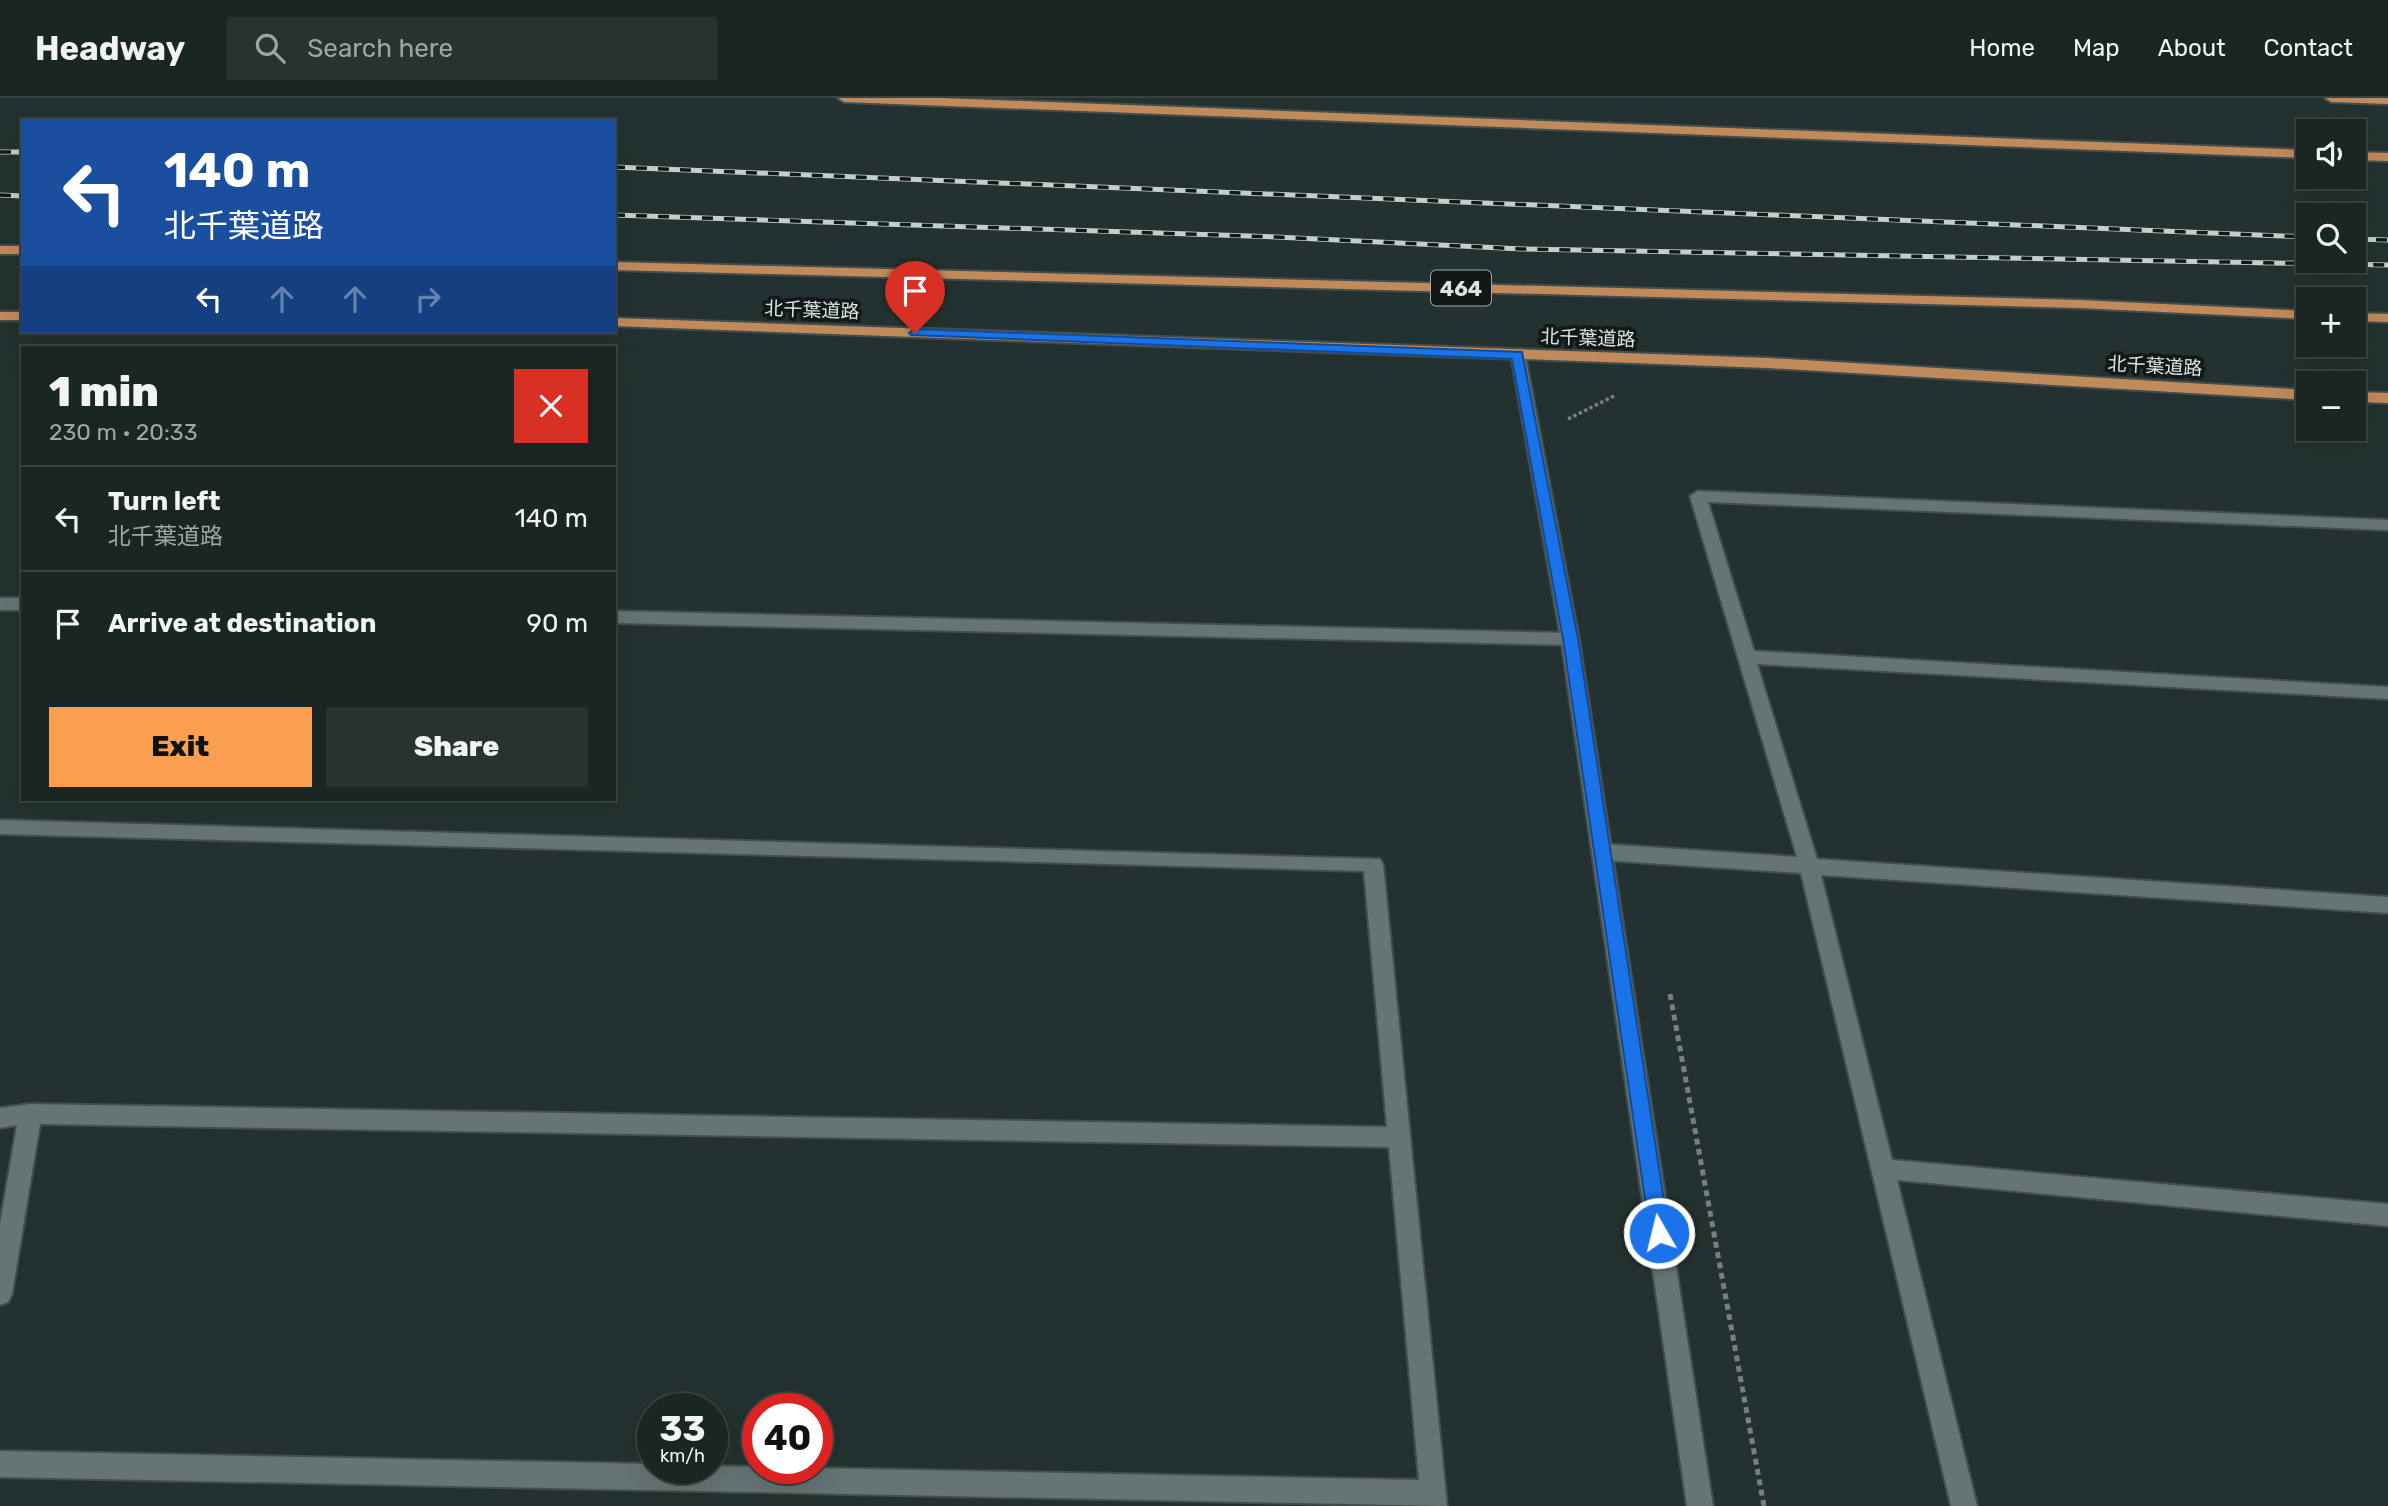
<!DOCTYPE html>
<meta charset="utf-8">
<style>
body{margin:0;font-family:Rubik,"Noto Sans JP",sans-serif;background:#273231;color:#f1f3f6;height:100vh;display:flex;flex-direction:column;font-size:26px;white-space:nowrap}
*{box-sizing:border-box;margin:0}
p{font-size:23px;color:#9fa5a6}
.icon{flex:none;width:38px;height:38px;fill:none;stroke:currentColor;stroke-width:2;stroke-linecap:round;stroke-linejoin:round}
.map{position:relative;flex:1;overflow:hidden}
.sheet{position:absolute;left:21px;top:248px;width:595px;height:455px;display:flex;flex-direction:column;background:#1a2624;border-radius:0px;box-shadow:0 7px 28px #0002,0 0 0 2px #384341}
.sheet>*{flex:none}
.hud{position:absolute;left:21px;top:21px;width:595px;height:214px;border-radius:0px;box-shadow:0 7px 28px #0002,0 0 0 2px #384341;background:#1a4fa0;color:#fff;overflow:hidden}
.controls{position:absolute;left:2296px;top:21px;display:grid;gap:14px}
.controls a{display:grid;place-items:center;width:70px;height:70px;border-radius:0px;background:#1a2624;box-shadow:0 7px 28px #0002,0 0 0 2px #384341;font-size:35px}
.speed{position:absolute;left:637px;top:1295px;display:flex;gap:14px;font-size:35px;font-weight:700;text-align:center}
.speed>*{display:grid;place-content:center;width:91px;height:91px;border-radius:50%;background:#1a2624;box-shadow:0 7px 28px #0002,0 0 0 2px #384341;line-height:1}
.speed small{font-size:18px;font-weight:400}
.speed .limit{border:10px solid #d22;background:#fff;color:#111}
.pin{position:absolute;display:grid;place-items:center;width:60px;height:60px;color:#fff;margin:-72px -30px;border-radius:50% 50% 50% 0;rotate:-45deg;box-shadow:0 0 7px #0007}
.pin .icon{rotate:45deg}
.me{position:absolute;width:77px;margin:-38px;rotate:352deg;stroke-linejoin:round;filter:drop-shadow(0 0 5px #0008)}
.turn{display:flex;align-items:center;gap:24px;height:147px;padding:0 28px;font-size:32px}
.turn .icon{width:91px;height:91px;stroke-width:2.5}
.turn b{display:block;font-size:49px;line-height:60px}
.lanes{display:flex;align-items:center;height:66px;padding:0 28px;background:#0003;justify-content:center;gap:35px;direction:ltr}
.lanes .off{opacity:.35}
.round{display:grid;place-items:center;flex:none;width:74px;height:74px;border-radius:0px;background:#273231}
.summary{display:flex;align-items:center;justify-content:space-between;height:119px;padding:0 28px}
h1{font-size:42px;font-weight:800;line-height:52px}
.action{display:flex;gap:14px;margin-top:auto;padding:14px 28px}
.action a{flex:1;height:80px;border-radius:0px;background:#fa9f4f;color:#111;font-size:28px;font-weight:800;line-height:80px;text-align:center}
.action a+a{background:#273231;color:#f1f3f6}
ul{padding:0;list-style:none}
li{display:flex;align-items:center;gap:21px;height:105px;padding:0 28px;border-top:2px solid #384341}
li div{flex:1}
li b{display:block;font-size:26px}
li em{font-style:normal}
header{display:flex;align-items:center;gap:42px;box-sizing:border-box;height:98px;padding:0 35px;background:#1a2624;border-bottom:2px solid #384341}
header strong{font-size:33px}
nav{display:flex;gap:38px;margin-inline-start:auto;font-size:24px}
.search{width:490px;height:63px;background:#273231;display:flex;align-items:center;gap:18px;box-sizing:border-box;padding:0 24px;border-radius:0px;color:#9fa5a6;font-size:26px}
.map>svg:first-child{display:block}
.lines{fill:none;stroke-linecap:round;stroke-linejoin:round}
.minor-casing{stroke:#424e4d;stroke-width:4}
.tertiary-casing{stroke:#424e4d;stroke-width:4}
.trunk-casing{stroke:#424e4d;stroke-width:4}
.path-far1{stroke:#758180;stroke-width:3.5;stroke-dasharray:3.5 2.5;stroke-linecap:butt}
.path{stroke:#758180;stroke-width:5;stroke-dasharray:6 4.5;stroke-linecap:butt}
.minor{fill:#657573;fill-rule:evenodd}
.tertiary{fill:#657573;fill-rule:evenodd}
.trunk{fill:#c18a5a;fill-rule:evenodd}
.rail-casing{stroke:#c4cecd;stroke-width:5}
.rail{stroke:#121817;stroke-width:3.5;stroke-dasharray:11;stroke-linecap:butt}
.route{fill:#1a73e8;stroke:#114b97;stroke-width:2}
.labels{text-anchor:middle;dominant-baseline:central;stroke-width:7;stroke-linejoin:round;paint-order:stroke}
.far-street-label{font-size:19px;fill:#dbe4e3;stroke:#121817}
.shield{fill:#121817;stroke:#9fa7a6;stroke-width:2}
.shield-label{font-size:21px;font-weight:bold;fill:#dbe4e3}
</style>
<header>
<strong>Headway</strong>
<div class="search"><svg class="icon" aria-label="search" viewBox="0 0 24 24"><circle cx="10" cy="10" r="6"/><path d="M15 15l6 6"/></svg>Search here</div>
<nav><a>Home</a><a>Map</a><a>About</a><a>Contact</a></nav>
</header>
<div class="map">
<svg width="2388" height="1408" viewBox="0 0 2388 1408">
<rect width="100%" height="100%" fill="#233230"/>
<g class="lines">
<defs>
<g id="minor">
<polygon points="1698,393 2388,422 2388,432 1708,404 1754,553 2388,589 2388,601 1757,566 1817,761 2388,799 2388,815 1821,777 1892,1062 2388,1106 2388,1128 1897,1082 1977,1408 1951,1408 1801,775 1602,762 1595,759 1592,754 1595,749 1602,746 1797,759 1690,398"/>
<rect x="0" y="500" width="23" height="12"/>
<polygon points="614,513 1570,535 1579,541 1570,547 614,525"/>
<polygon points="0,722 1380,761 1383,766 1447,1408 0,1379 0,1353 653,1366 653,1370 712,1370 712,1368 1419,1382 1389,1049 40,1026 12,1196 8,1204 0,1207 0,1126 17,1027 0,1030 0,1010 30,1006 1387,1029 1364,773 0,736"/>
</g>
<polygon id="tertiary" points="1518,253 1525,257 1579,541 1713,1408 1687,1408 1561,541 1511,257"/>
<g id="trunk">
<polygon points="838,0 942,0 2308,52 2308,60 844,4"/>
<polygon points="2325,0 2388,0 2388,6 2331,4"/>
<polygon points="2354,54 2388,55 2388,63 2354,62"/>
<rect x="0" y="148" width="23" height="8"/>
<polygon points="614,164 2079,202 2308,213 2308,221 2079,210 614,172"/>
<rect x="0" y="214" width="23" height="8"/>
<polygon points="2354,215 2388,216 2388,224 2354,223"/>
<polygon points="614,220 1768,260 2308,292 2308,302 1768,270 614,228"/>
<polygon points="2354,294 2388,295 2388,305 2354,304"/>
</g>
</defs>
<use href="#minor" class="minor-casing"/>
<use href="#tertiary" class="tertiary-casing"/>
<use href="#trunk" class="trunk-casing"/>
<polyline class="path-far1" points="1568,321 1614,298"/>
<polyline class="path" points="1670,896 1764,1408"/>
<use href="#minor" class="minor"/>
<use href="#tertiary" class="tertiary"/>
<use href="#trunk" class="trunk"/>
<defs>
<g id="rail">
<polyline points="0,54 23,54"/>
<polyline points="614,69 2308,139"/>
<polyline points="0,97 23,98"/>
<polyline points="614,117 1276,139 1522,151 2388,167"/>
<polyline points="2354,141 2388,142"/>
</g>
</defs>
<use href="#rail" class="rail-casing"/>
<use href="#rail" class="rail"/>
</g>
<polygon class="route" points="915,231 1522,254 1578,541 1669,1135 1666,1142 1659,1144 1652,1142 1650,1135 1563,541 1512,261 911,237 909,235"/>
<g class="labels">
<g class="far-street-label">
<text transform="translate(812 212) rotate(2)">北千葉道路</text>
<text transform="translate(1588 240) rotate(2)">北千葉道路</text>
<text transform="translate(2155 268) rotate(3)">北千葉道路</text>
</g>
<rect class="shield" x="1431" y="172.5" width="60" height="35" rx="5"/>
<g class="shield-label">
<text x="1461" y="190">464</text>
</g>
</g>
</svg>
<div class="controls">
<a><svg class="icon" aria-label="sound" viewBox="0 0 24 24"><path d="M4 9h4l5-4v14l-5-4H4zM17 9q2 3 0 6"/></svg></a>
<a><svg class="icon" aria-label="search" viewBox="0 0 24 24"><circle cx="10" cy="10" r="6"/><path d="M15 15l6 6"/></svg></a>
<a>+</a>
<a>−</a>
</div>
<div class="speed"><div>33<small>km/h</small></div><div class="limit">40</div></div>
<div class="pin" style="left:915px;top:235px;background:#d93025"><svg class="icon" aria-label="arrive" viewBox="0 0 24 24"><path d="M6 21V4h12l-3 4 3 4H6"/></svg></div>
<svg class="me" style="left:1659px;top:1135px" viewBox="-20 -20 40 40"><circle r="17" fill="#1a73e8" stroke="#fff" stroke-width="3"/><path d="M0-11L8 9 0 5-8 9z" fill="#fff"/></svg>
<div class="hud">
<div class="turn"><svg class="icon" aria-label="left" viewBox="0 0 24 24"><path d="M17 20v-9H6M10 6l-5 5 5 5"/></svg><div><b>140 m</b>北千葉道路</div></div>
<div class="lanes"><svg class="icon" aria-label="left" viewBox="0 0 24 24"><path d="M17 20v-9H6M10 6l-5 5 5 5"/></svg><svg class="icon off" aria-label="ahead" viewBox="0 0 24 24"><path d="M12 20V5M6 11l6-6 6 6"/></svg><svg class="icon off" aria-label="ahead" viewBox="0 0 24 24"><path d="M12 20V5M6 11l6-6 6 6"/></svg><svg class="icon off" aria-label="right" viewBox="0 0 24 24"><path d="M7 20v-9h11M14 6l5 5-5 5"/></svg></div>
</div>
<section class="sheet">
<div class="summary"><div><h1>1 min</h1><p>230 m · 20:33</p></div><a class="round" style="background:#d93025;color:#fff"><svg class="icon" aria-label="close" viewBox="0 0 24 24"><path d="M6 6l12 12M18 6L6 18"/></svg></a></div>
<ul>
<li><svg class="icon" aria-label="left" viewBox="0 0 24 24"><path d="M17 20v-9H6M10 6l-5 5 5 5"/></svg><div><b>Turn left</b><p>北千葉道路</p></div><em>140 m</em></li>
<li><svg class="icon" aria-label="arrive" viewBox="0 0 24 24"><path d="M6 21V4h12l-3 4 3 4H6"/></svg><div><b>Arrive at destination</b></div><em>90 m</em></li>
</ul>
<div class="action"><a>Exit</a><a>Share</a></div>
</section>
</div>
